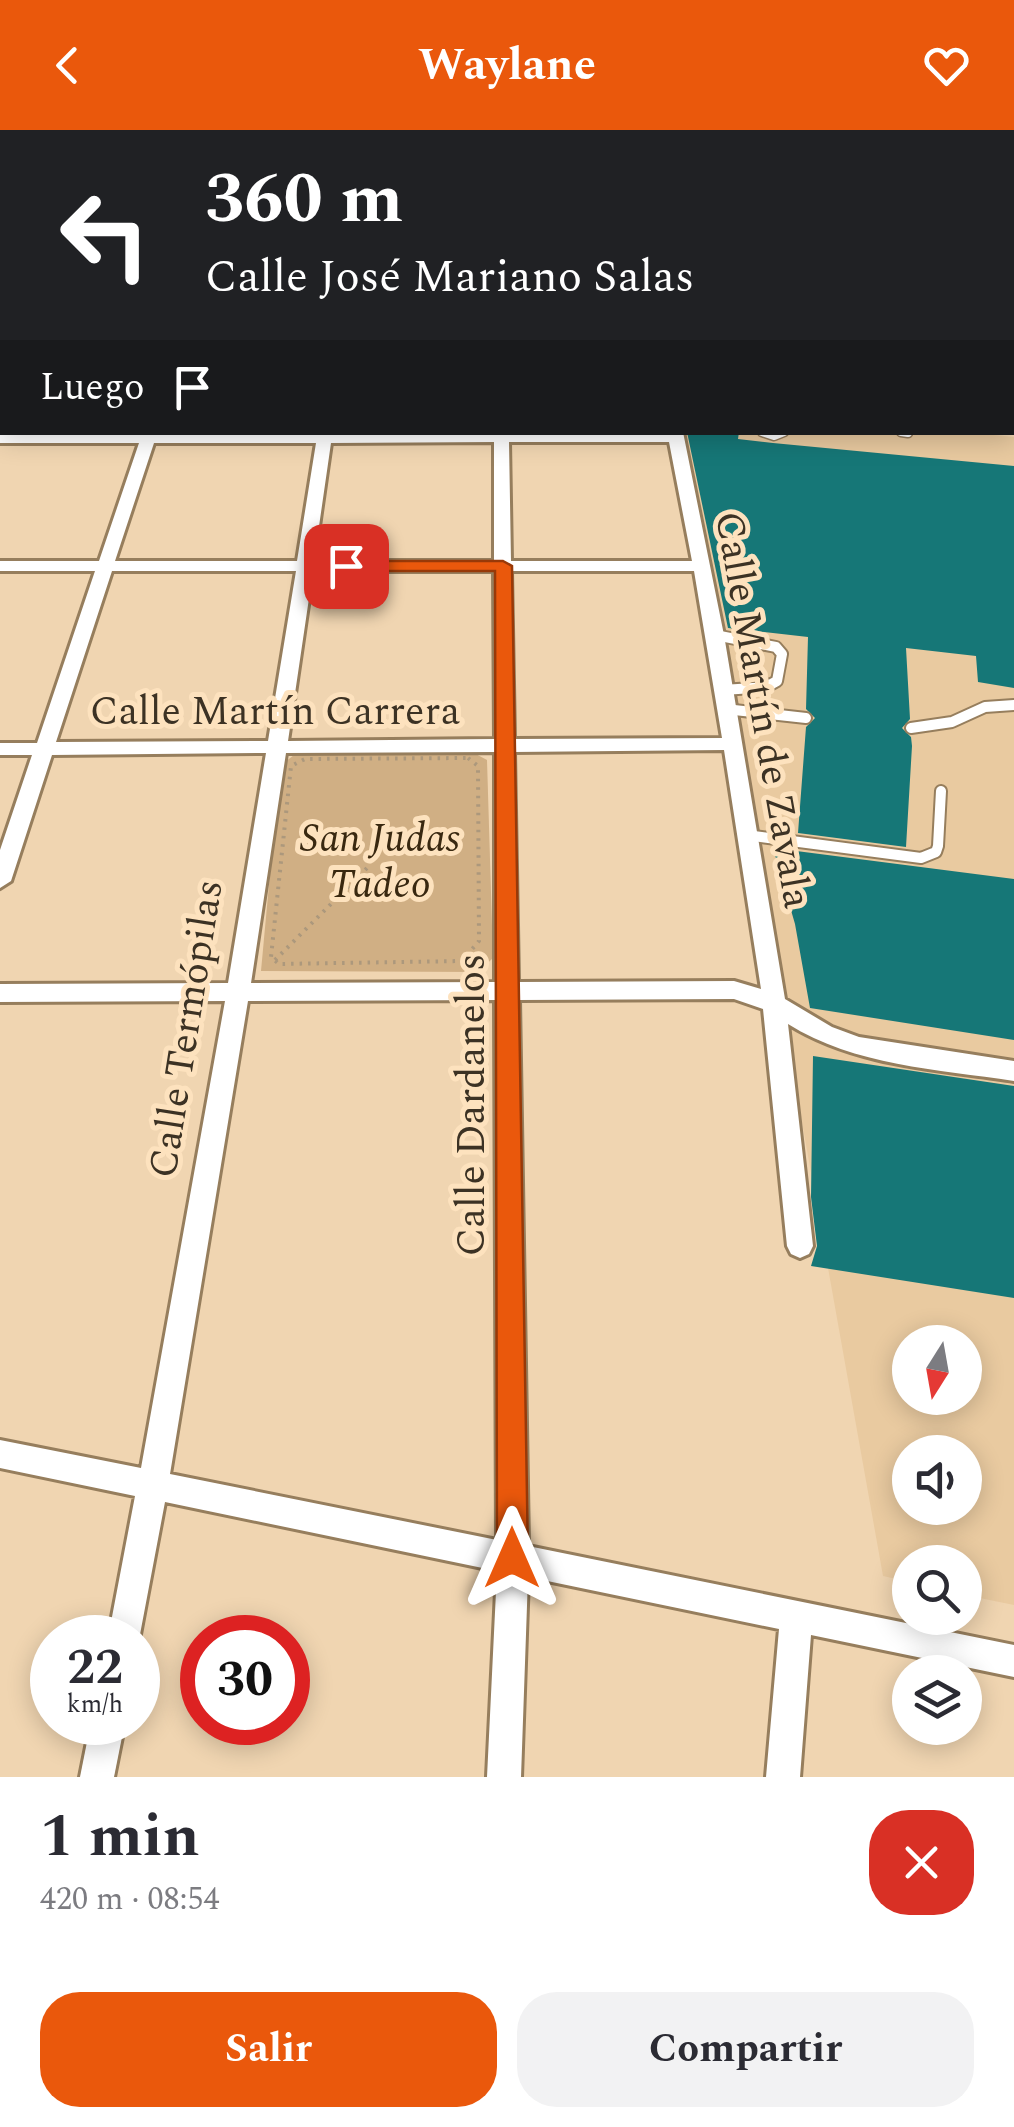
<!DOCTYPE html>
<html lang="es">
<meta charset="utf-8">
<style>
body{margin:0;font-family:Spectral,serif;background:#f2f2f3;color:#2b2b33;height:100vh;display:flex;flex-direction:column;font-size:38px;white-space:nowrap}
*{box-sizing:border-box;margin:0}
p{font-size:32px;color:#7c7c81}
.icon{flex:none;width:55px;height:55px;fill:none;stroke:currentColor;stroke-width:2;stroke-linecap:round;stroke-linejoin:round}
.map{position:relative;height:1647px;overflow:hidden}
.details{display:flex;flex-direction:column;background:#fff;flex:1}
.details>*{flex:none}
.top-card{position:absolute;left:0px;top:0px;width:1015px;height:305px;box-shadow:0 5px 25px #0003;background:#202124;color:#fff;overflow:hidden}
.needle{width:65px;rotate:191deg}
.buttons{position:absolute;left:892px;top:1195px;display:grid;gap:20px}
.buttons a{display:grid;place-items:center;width:90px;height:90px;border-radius:50%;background:#fff;box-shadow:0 5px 25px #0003;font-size:50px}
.speed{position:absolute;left:30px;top:1485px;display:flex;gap:20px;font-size:50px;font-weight:700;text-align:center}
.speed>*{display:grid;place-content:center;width:130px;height:130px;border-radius:50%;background:#fff;box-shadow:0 5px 25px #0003;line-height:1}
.speed small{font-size:25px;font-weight:400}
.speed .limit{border:15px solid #d22;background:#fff;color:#111}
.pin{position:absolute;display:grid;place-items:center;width:85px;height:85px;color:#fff;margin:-42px;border-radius:20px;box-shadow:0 5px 15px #0006}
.me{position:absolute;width:110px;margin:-55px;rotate:0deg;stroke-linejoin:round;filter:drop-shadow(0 0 8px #0008)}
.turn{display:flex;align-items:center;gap:35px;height:210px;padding:0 40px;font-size:45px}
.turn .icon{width:130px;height:130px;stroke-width:2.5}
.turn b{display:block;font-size:70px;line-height:85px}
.then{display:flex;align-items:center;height:95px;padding:0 40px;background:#0003;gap:20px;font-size:38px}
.round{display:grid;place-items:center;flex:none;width:105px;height:105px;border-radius:40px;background:#f2f2f3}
.overview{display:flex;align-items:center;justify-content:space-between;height:170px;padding:0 40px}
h1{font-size:60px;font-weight:700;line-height:75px}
.primary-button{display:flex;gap:20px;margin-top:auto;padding:20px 40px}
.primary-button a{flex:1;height:115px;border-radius:40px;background:#ea580c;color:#fff;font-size:40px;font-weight:700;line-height:115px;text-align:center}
.primary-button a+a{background:#f2f2f3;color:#2b2b33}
header{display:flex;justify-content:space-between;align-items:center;height:130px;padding:0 40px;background:#ea580c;color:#fff;font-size:45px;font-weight:700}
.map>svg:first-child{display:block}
.built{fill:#e9caa0;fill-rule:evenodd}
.green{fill:#d0af84}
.building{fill:#167777}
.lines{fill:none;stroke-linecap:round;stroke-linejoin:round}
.lane-far2-casing{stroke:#967e5d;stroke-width:9}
.lane-far1-casing{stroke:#967e5d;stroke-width:11}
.lane-casing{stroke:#967e5d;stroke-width:14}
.street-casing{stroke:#967e5d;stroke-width:6}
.secondary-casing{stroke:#967e5d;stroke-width:6}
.primary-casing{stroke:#fff;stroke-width:4}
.path{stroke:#ac987c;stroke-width:4;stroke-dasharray:2.5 6;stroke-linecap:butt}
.lane-far2{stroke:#fff;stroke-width:6}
.lane-far1{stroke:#fff;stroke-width:8}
.lane{stroke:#fff;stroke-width:10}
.street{fill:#fff;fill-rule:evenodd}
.secondary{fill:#d4e5c8;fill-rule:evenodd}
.primary{fill:#a9cb91;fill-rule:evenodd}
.rail-casing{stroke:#6a5c48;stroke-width:6}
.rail{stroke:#fde2be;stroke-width:4;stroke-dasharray:11;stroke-linecap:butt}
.route{fill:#ea580c;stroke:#983908;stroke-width:2.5}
.labels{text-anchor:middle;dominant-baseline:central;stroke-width:10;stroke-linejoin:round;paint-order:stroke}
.street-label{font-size:40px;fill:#3c3224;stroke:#fde2be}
.park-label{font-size:40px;font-style:italic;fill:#392810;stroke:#fde2be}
</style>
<header><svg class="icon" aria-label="back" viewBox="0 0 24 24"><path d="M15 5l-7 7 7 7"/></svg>Waylane<svg class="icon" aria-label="heart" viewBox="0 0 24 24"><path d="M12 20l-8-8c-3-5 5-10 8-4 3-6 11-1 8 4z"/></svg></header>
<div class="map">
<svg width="1014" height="1647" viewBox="0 0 1014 1647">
<rect width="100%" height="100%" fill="#f0d5b1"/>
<path class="built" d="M965 302 1014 307V1475L965 1465V1432H910V1452L883 1446 679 303ZM910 1212H965V1268H910ZM910 1322H965V1378H910Z"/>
<polygon class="green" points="472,622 487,630 493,828 478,842 261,841 280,636 294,625"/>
<g class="building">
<polygon points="687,302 739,302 738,309 773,313 1014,336 1014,558 978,552 976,526 906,518 910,589 902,598 911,607 912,616 906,717 798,703 806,597 815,588 806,579 808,507 728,498"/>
<polygon points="773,718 1014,749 1014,910 810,878 795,794"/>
<polygon points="813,926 1014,956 1014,1168 811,1136 817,1116 811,1067"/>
</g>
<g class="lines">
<defs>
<polyline id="lane-far2" points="133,2 146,0"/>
<g id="lane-far1">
<polyline points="762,302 774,306 784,302"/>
<polyline points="901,302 908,303"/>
</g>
<g id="lane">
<polyline points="715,505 776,517 782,524 777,551 766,557 723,560"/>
<polyline points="725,579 806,588"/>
<polyline points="911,598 952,592 985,577 1014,575"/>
<polyline points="746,705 921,728 936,722 938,716 941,661"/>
</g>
<g id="street">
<rect x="448" y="0" width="10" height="2"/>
<rect x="612" y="0" width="10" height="2"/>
<polygon points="849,0 859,0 860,2 850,2"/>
<polygon points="1012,107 1014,108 1014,116 1012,115"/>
<rect x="1012" y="183" width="2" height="8"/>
<rect x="1012" y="221" width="2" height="11"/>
<path d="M142 302H683L724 505 785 869 832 897 859 907 1014 931V951C937 939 855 936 788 894L813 1116 809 1124 800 1128 791 1124 787 1116 763 879 734 869 519 870 528 1416 1014 1515V1547L811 1505 800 1647H766L779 1499 528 1447 521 1647H487L497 1441 165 1372 138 1515V1508H108L135 1366 0 1338V1310L141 1338 225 871 0 872V854L228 853 266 623 52 625 11 751 0 758V720L32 625H0V613H37L95 441H0V431H99L139 313H0V305ZM494 312V431H314L331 313ZM509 312H669L692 431H511ZM154 313H316L297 431H115ZM112 441H296L268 611 56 612ZM313 441H494L495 609 288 611ZM511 441H694L722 608 514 609ZM724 620 761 859 734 851 518 852 514 622ZM495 622V852L251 853 286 623ZM495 870 497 1410 170 1344 248 871Z"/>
<polygon points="91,1592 125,1592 114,1647 80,1647"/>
</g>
<g id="secondary">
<polygon points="858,0 881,0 883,2 860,2"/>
<rect x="1012" y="41" width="2" height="10"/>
</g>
<g id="primary">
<polygon points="2,64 2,77 0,78 0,65"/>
<polygon points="2,171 2,188 0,189 0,172"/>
<polygon points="2,215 2,233 0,234 0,216"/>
<rect x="1012" y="287" width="2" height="14"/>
</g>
</defs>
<use href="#lane-far2" class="lane-far2-casing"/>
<use href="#lane-far1" class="lane-far1-casing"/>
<use href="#lane" class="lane-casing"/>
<use href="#street" class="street-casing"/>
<use href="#secondary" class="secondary-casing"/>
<use href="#primary" class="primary-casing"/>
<g class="path">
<polygon points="468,628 478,636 479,811 462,831 279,834 271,827 291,636 305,629"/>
<polyline points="275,830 367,738"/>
</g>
<use href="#lane-far2" class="lane-far2"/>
<use href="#lane-far1" class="lane-far1"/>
<use href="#lane" class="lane"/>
<use href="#street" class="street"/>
<use href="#secondary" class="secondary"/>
<use href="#primary" class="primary"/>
<defs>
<g id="rail">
<polyline points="855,0 863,2"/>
<polyline points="175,2 180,0"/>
</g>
</defs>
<use href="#rail" class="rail-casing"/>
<use href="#rail" class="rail"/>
</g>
<polygon class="route" points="503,431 512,436 528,1428 524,1440 512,1444 501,1440 497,1428 495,441 346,441 338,436 346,431"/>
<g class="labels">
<g class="street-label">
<text transform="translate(762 580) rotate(80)">Calle Martín de Zavala</text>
<text x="275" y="582">Calle Martín Carrera</text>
<text transform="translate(187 899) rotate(-81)">Calle Termópilas</text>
<text transform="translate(472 975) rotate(-90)">Calle Dardanelos</text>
</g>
<g class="park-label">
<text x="380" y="709">San Judas<tspan x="380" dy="46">Tadeo</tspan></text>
</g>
</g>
</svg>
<div class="buttons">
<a><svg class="needle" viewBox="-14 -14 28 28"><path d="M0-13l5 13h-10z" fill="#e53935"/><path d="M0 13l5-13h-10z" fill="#7c7c81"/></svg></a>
<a><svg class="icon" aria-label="sound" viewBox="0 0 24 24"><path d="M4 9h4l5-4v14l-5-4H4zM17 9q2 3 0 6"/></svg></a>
<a><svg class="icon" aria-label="search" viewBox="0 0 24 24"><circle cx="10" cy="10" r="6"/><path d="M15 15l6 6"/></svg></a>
<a><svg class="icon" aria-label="layers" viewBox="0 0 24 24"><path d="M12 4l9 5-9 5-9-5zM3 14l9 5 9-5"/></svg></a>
</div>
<div class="speed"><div>22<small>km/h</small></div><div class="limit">30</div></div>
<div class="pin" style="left:346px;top:436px;background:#d93025"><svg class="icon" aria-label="arrive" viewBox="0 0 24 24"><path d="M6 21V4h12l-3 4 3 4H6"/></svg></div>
<svg class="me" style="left:512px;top:1428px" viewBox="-20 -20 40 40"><path d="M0-17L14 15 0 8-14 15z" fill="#ea580c" stroke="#fff" stroke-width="4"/></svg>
<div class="top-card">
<div class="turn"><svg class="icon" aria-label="left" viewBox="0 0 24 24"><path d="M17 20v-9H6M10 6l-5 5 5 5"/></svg><div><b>360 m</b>Calle José Mariano Salas</div></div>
<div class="then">Luego<svg class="icon" aria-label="arrive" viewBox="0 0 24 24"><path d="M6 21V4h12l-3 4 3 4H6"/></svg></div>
</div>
</div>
<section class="details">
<div class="overview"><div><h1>1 min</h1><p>420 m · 08:54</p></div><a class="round" style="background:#d93025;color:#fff"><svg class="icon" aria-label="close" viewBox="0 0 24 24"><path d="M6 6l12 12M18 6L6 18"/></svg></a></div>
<div class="primary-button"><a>Salir</a><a>Compartir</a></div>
</section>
